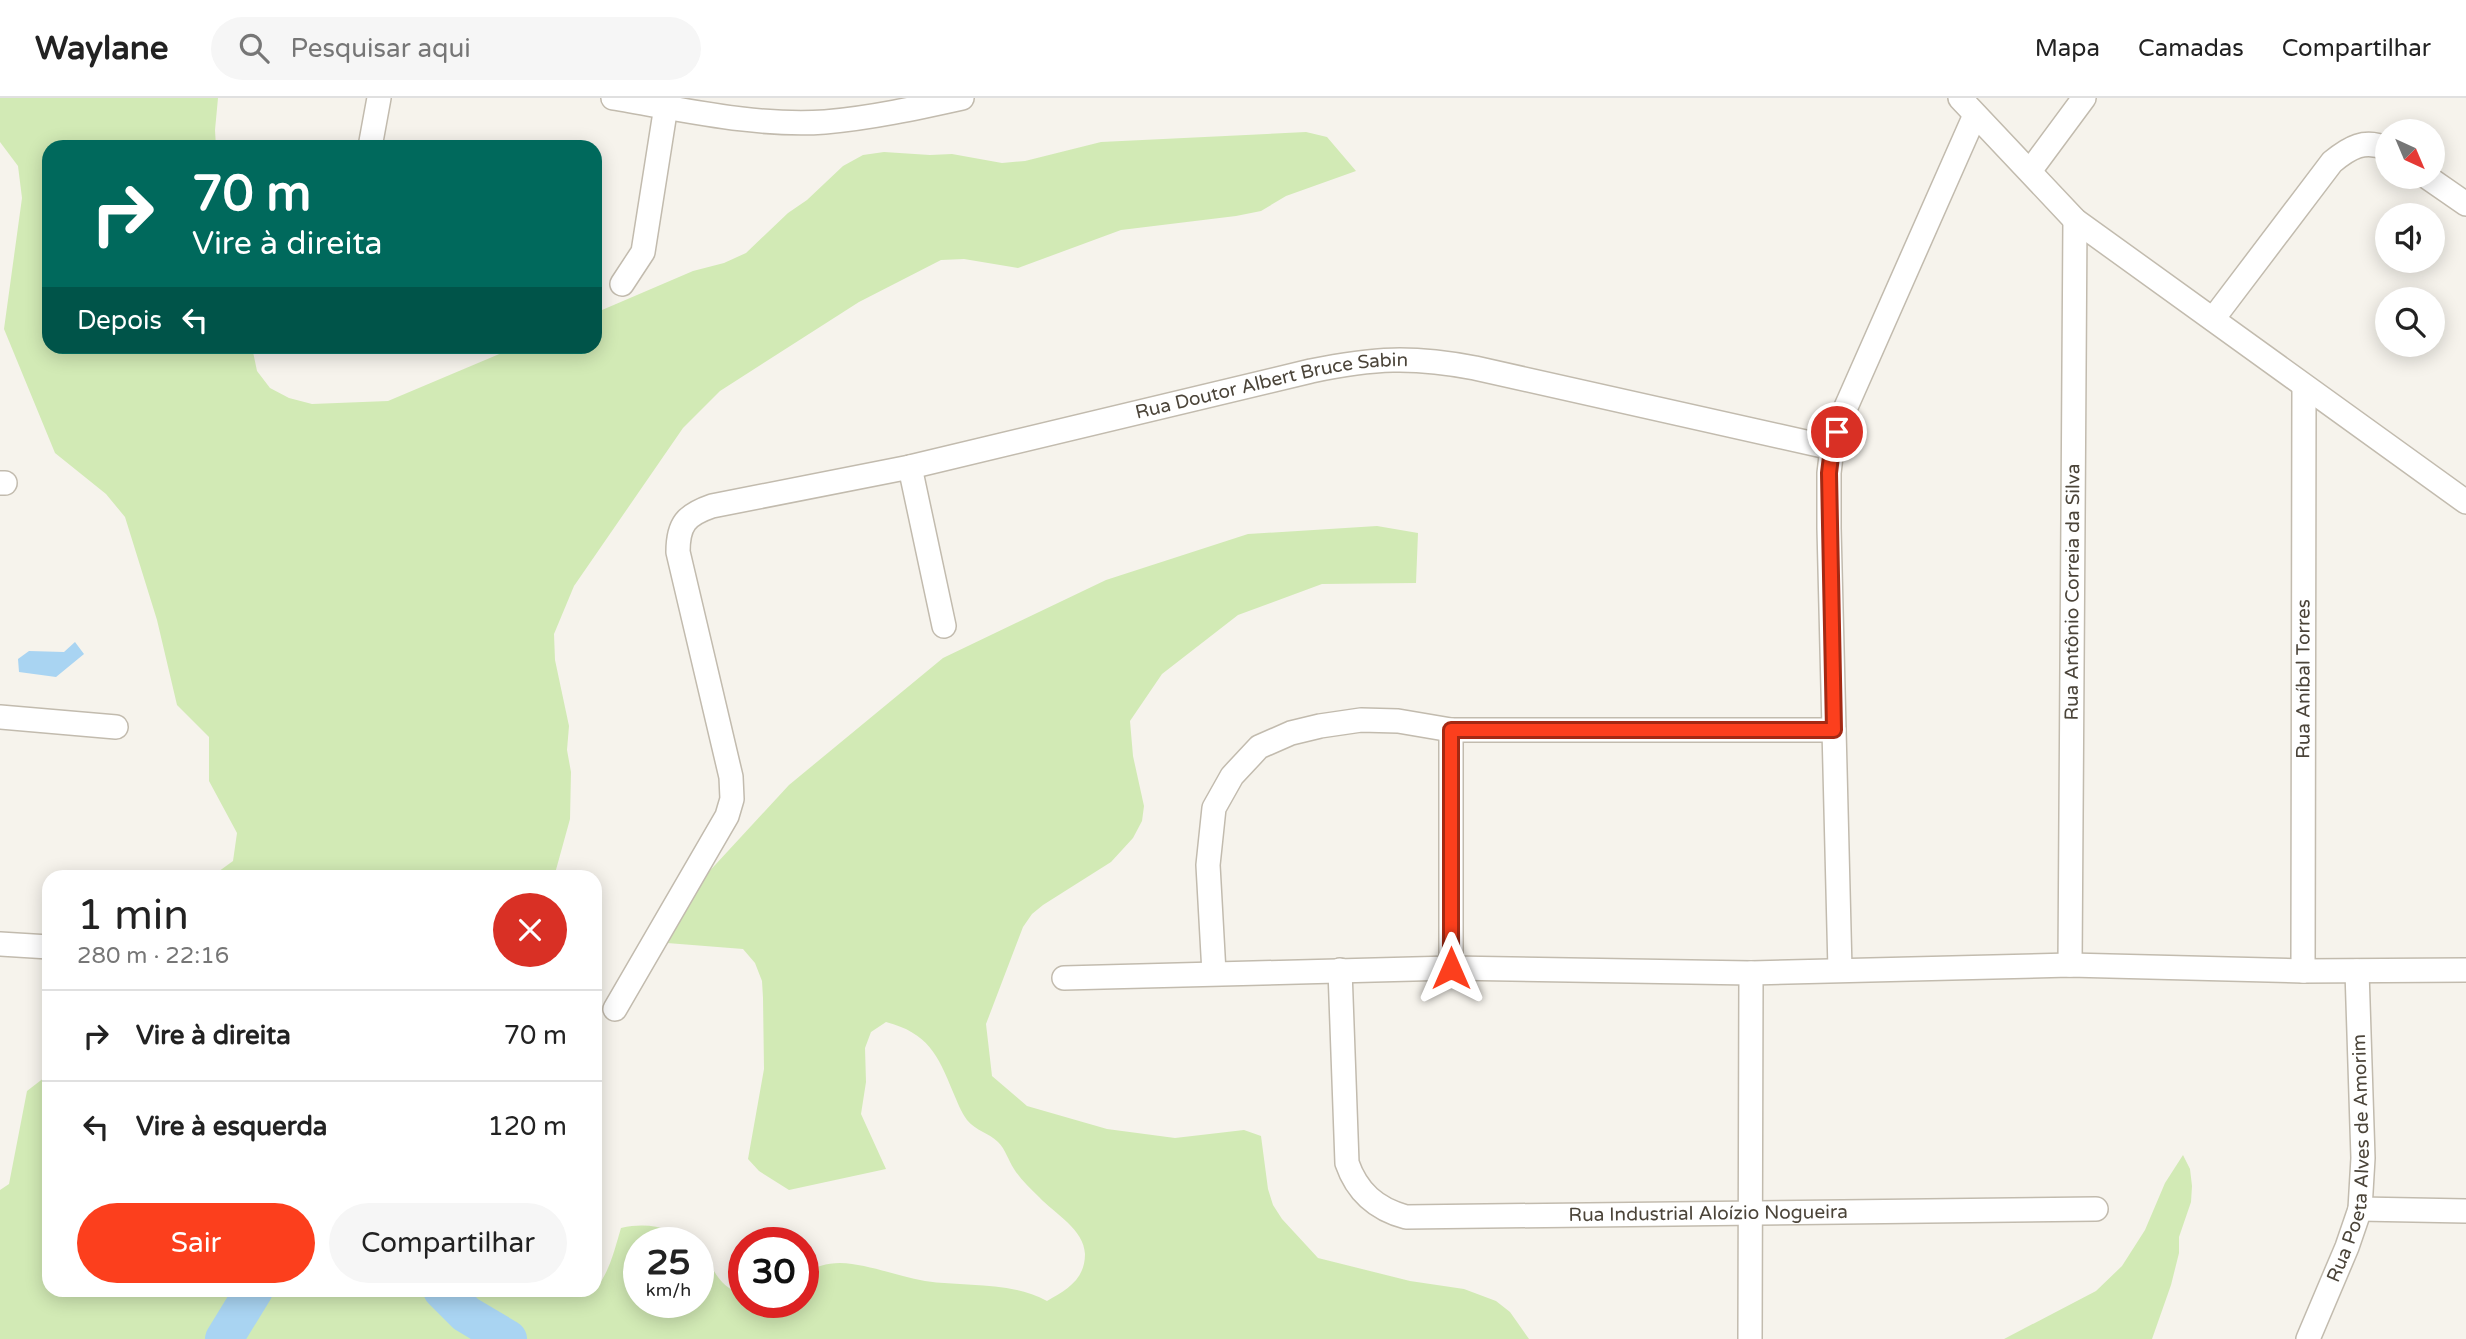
<!DOCTYPE html>
<html lang="pt">
<meta charset="utf-8">
<style>
body{margin:0;font-family:"Varela Round",sans-serif;background:#f6f6f6;color:#222;height:100vh;display:flex;flex-direction:column;font-size:26px;white-space:nowrap}
*{box-sizing:border-box;margin:0}
p{font-size:23px;color:#767676}
.icon{flex:none;width:38px;height:38px;fill:none;stroke:currentColor;stroke-width:2;stroke-linecap:round;stroke-linejoin:round}
.map{position:relative;flex:1;overflow:hidden}
.details{position:absolute;left:42px;top:772px;width:560px;height:427px;display:flex;flex-direction:column;background:#fff;border-radius:21px;box-shadow:0 4px 18px #0003}
.details>*{flex:none}
.guide{position:absolute;left:42px;top:42px;width:560px;height:214px;border-radius:21px;box-shadow:0 4px 18px #0003;background:#00695c;color:#fff;overflow:hidden}
.needle{width:46px;rotate:136deg}
.tools{position:absolute;left:2375px;top:21px;display:grid;gap:14px}
.tools a{display:grid;place-items:center;width:70px;height:70px;border-radius:50%;background:#fff;box-shadow:0 4px 18px #0003;font-size:35px}
.speed{position:absolute;left:623px;top:1129px;display:flex;gap:14px;font-size:35px;font-weight:700;text-align:center}
.speed>*{display:grid;place-content:center;width:91px;height:91px;border-radius:50%;background:#fff;box-shadow:0 4px 18px #0003;line-height:1}
.speed small{font-size:18px;font-weight:400}
.speed .limit{border:10px solid #d22;background:#fff;color:#111}
.pin{position:absolute;display:grid;place-items:center;width:60px;height:60px;color:#fff;margin:-30px;border:4px solid #fff;border-radius:50%;box-shadow:0 2px 7px #0007}
.me{position:absolute;width:77px;margin:-38px;rotate:0deg;stroke-linejoin:round;filter:drop-shadow(0 0 5px #0008)}
.turn{display:flex;align-items:center;gap:24px;height:147px;padding:0 35px;font-size:32px}
.turn .icon{width:91px;height:91px;stroke-width:2.5}
.turn b{display:block;font-size:49px;line-height:60px}
.then{display:flex;align-items:center;height:66px;padding:0 35px;background:#0003;gap:14px;font-size:26px}
.round{display:grid;place-items:center;flex:none;width:74px;height:74px;border-radius:37px;background:#f6f6f6}
.head{display:flex;align-items:center;justify-content:space-between;height:119px;padding:0 35px}
h1{font-size:42px;font-weight:600;line-height:52px}
.primary-button{display:flex;gap:14px;margin-top:auto;padding:14px 35px}
.primary-button a{flex:1;height:80px;border-radius:42px;background:#fc3f1d;color:#fff;font-size:28px;font-weight:600;line-height:80px;text-align:center}
.primary-button a+a{background:#f6f6f6;color:#222}
ul{padding:0;list-style:none}
li{display:flex;align-items:center;gap:21px;height:91px;padding:0 35px;border-top:2px solid #e0e0e0}
li div{flex:1}
li b{display:block;font-size:26px}
li em{font-style:normal}
header{display:flex;align-items:center;gap:42px;box-sizing:border-box;height:98px;padding:0 35px;background:#fff;border-bottom:2px solid #e0e0e0}
header strong{font-size:33px}
nav{display:flex;gap:38px;margin-inline-start:auto;font-size:24px}
.search{width:490px;height:63px;background:#f6f6f6;display:flex;align-items:center;gap:18px;box-sizing:border-box;padding:0 24px;border-radius:38px;color:#767676;font-size:26px}
.map>svg:first-child{display:block}
.green{fill:#d2eab5;fill-rule:evenodd}
.water{fill:#a9d4f2}
.lines{fill:none;stroke-linecap:round;stroke-linejoin:round}
.river{stroke:#a9d4f2;stroke-width:38}
.minor-casing{stroke:#c2bbae;stroke-width:26}
.minor{stroke:#fff;stroke-width:23}
.route-casing{stroke:#a42913;stroke-width:18}
.route{stroke:#fc3f1d;stroke-width:12}
.labels{text-anchor:middle;dominant-baseline:central;stroke-width:7;stroke-linejoin:round;paint-order:stroke}
.street-label{font-size:19px;fill:#4b4439;stroke:#fff}
</style>
<header>
<strong>Waylane</strong>
<div class="search"><svg class="icon" aria-label="search" viewBox="0 0 24 24"><circle cx="10" cy="10" r="6"/><path d="M15 15l6 6"/></svg>Pesquisar aqui</div>
<nav><a>Mapa</a><a>Camadas</a><a>Compartilhar</a></nav>
</header>
<div class="map">
<svg width="2466" height="1241" viewBox="0 0 2466 1241">
<rect width="100%" height="100%" fill="#f6f3ec"/>
<g class="green">
<polygon points="0,0 218,0 215,32 216,49 49,49 49,248 252,249 257,273 270,290 289,300 312,306 388,303 516,249 595,248 595,215 693,173 724,165 746,155 788,115 807,102 843,68 863,57 884,54 930,57 952,56 1002,65 1025,63 1101,44 1306,34 1327,39 1356,73 1286,98 1261,113 1236,118 1121,132 1018,170 964,161 941,162 859,204 720,293 683,330 574,488 554,536 555,562 569,628 567,652 571,674 570,721 554,779 211,779 233,763 237,735 209,683 209,639 177,607 157,522 125,419 106,396 55,355 4,231 22,100 18,68 0,44"/>
<path d="M1377 428 1418 435 1416 485 1322 486 1238 517 1162 576 1130 623 1133 658 1144 708 1142 723 1133 740 1111 764 1043 807 1032 816 1023 829 986 926 992 978 1027 1008 1107 1031 1175 1040 1244 1032 1261 1038 1268 1091 1273 1107 1282 1121 1318 1160 1410 1183 1464 1191 1496 1203 1510 1214 1529 1241H0V1092L9 1086 27 993 49 976V1192H547C600 1216 609 1171 621 1130 652 1123 670 1132 699 1143 709 1162 719 1195 744 1194V1204H803V1174C816 1169 826 1165 840 1165 868 1166 897 1178 925 1183 965 1189 1010 1183 1047 1203 1066 1192 1085 1182 1085 1156 1084 1131 1055 1116 1039 1099 1030 1090 1021 1082 1014 1071 1008 1062 1006 1052 998 1044 989 1035 976 1033 967 1022 961 1014 957 1003 953 994 938 957 928 935 886 924L871 934 865 950 866 984 861 1016 886 1071 789 1092 759 1073 748 1061 764 971 763 900 762 883 755 865 743 851 667 845 704 779 789 687 943 560 1106 482 1248 436ZM639 1144H698V1204H639Z"/>
<polygon points="2183,1057 2190,1071 2192,1088 2191,1104 2179,1139 2179,1155 2171,1187 2152,1241 2004,1241 2096,1193 2122,1168 2145,1132 2165,1085"/>
</g>
<polygon class="water" points="75,544 84,556 56,579 19,574 18,561 29,553 64,554"/>
<g class="lines">
<g class="river">
<polyline points="442,1192 466,1216 508,1241"/>
<polyline points="224,1241 254,1192"/>
</g>
<defs>
<g id="minor">
<path d="M613 0C681 11 757 29 825 24 871 20 917 10 962 0"/>
<polyline points="1960,0 2075,122 2466,404"/>
<polyline points="370,49 379,0"/>
<polyline points="2030,73 2084,0"/>
<polyline points="2427,79 2466,106"/>
<polyline points="622,186 643,154 666,8"/>
<path d="M2213 221 2332 64C2349 50 2365 40 2387 51"/>
<polyline points="910,369 944,528"/>
<polyline points="0,385 5,385"/>
<polyline points="0,619 116,629"/>
<polyline points="1451,632 1451,870"/>
<polyline points="0,846 49,849"/>
<path id="s1" d="M2070 867 2075 122"/>
<path id="s2" d="M1340 872 1347 1065C1357 1094 1376 1111 1406 1119L2096 1111"/>
<polyline points="1840,872 1829,430 1829,375 1832,350 1842,318 1975,17"/>
<path id="s3" d="M2303 873 2304 289"/>
<polyline points="1214,875 1208,767 1214,710 1232,678 1259,649 1291,635 1320,628 1361,622 1398,623 1451,632 1834,632"/>
<polyline points="1064,880 1451,870 1751,875 2070,867 2303,873 2466,872"/>
<path id="s4" d="M615 911 727 718 732 701 731 679 678 454C678 426 686 417 712 408L910 369 1311 273C1374 260 1412 258 1475 270L1832 350"/>
<polyline points="2360,1111 2466,1113"/>
<polyline points="1750,1241 1751,875"/>
<path id="s5" d="M2308 1241 2347 1149 2360 1111 2363 1060 2357 873"/>
</g>
</defs>
<use href="#minor" class="minor-casing"/>
<use href="#minor" class="minor"/>
</g>
<g class="lines">
<defs>
<polyline id="route" points="1451,870 1451,632 1834,632 1829,375 1832,350 1837,334"/>
</defs>
<use href="#route" class="route-casing"/>
<use href="#route" class="route"/>
</g>
<g class="labels">
<g class="street-label">
<text stroke="none"><textPath href="#s4" startOffset="1130">Rua Doutor Albert Bruce Sabin</textPath></text>
<text stroke="none"><textPath href="#s1" startOffset="373">Rua Antônio Correia da Silva</textPath></text>
<text stroke="none"><textPath href="#s3" startOffset="292">Rua Aníbal Torres</textPath></text>
<text stroke="none"><textPath href="#s5" startOffset="189">Rua Poeta Alves de Amorim</textPath></text>
<text stroke="none"><textPath href="#s2" startOffset="579">Rua Industrial Aloízio Nogueira</textPath></text>
</g>
</g>
</svg>
<div class="tools">
<a><svg class="needle" viewBox="-14 -14 28 28"><path d="M0-13l5 13h-10z" fill="#e53935"/><path d="M0 13l5-13h-10z" fill="#767676"/></svg></a>
<a><svg class="icon" aria-label="sound" viewBox="0 0 24 24"><path d="M4 9h4l5-4v14l-5-4H4zM17 9q2 3 0 6"/></svg></a>
<a><svg class="icon" aria-label="search" viewBox="0 0 24 24"><circle cx="10" cy="10" r="6"/><path d="M15 15l6 6"/></svg></a>
</div>
<div class="speed"><div>25<small>km/h</small></div><div class="limit">30</div></div>
<div class="pin" style="left:1837px;top:334px;background:#d93025"><svg class="icon" aria-label="arrive" viewBox="0 0 24 24"><path d="M6 21V4h12l-3 4 3 4H6"/></svg></div>
<svg class="me" style="left:1451px;top:870px" viewBox="-20 -20 40 40"><path d="M0-17L14 15 0 8-14 15z" fill="#fc3f1d" stroke="#fff" stroke-width="4"/></svg>
<div class="guide">
<div class="turn"><svg class="icon" aria-label="right" viewBox="0 0 24 24"><path d="M7 20v-9h11M14 6l5 5-5 5"/></svg><div><b>70 m</b>Vire à direita</div></div>
<div class="then">Depois<svg class="icon" aria-label="left" viewBox="0 0 24 24"><path d="M17 20v-9H6M10 6l-5 5 5 5"/></svg></div>
</div>
<section class="details">
<div class="head"><div><h1>1 min</h1><p>280 m · 22:16</p></div><a class="round" style="background:#d93025;color:#fff"><svg class="icon" aria-label="close" viewBox="0 0 24 24"><path d="M6 6l12 12M18 6L6 18"/></svg></a></div>
<ul>
<li><svg class="icon" aria-label="right" viewBox="0 0 24 24"><path d="M7 20v-9h11M14 6l5 5-5 5"/></svg><div><b>Vire à direita</b></div><em>70 m</em></li>
<li><svg class="icon" aria-label="left" viewBox="0 0 24 24"><path d="M17 20v-9H6M10 6l-5 5 5 5"/></svg><div><b>Vire à esquerda</b></div><em>120 m</em></li>
</ul>
<div class="primary-button"><a>Sair</a><a>Compartilhar</a></div>
</section>
</div>
